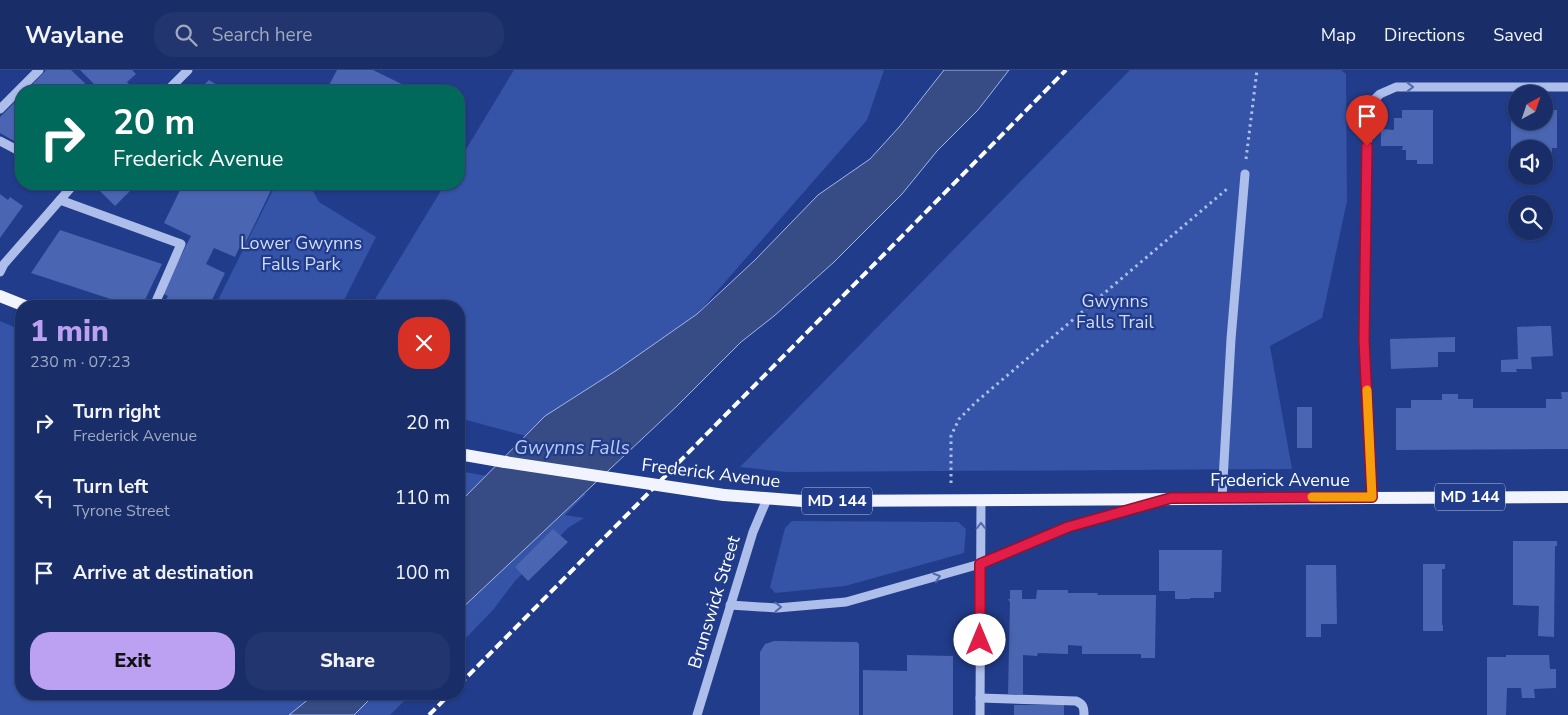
<!DOCTYPE html>
<meta charset="utf-8">
<style>
body{margin:0;font-family:"Nunito Sans",sans-serif;background:#22356e;color:#f1f3f6;height:100vh;display:flex;flex-direction:column;font-size:19px;white-space:nowrap}
*{box-sizing:border-box;margin:0}
p{font-size:16px;color:#9fa8c0}
.icon{flex:none;width:28px;height:28px;fill:none;stroke:currentColor;stroke-width:2;stroke-linecap:round;stroke-linejoin:round}
.map{position:relative;flex:1;overflow:hidden}
.details{position:absolute;left:15px;top:230px;width:450px;height:400px;display:flex;flex-direction:column;background:#192d68;border-radius:20px;box-shadow:0 1px 4px #0004,0 0 0 1px #37497c}
.details>*{flex:none}
.banner{position:absolute;left:15px;top:15px;width:450px;height:105px;border-radius:20px;box-shadow:0 1px 4px #0004,0 0 0 1px #37497c;background:#00695c;color:#fff;overflow:hidden}
.needle{width:32px;rotate:40deg}
.fabs{position:absolute;left:1508px;top:15px;display:grid;gap:10px}
.fabs a{display:grid;place-items:center;width:45px;height:45px;border-radius:50%;background:#192d68;box-shadow:0 1px 4px #0004,0 0 0 1px #37497c;font-size:25px}
.pin{position:absolute;display:grid;place-items:center;width:42px;height:42px;color:#fff;margin:-51px -21px;border-radius:50% 50% 50% 0;rotate:-45deg;box-shadow:0 0 5px #0007}
.pin .icon{rotate:45deg}
.me{position:absolute;width:55px;margin:-28px;rotate:0deg;stroke-linejoin:round;filter:drop-shadow(0 0 4px #0008)}
.turn{display:flex;align-items:center;gap:18px;height:105px;padding:0 15px;font-size:22px}
.turn .icon{width:65px;height:65px;stroke-width:2.5}
.turn b{display:block;font-size:35px;line-height:42px}
.round{display:grid;place-items:center;flex:none;width:52px;height:52px;border-radius:20px;background:#22356e}
.overview{display:flex;align-items:center;justify-content:space-between;height:85px;padding:0 15px}
h1{font-size:30px;font-weight:800;line-height:38px;color:#bca0f2}
.primary-button{display:flex;gap:10px;margin-top:auto;padding:10px 15px}
.primary-button a{flex:1;height:58px;border-radius:20px;background:#bca0f2;color:#111;font-size:20px;font-weight:800;line-height:58px;text-align:center}
.primary-button a+a{background:#22356e;color:#f1f3f6}
ul{padding:0;list-style:none}
li{display:flex;align-items:center;gap:15px;height:75px;padding:0 15px}
li div{flex:1}
li b{display:block;font-size:19px}
li em{font-style:normal}
header{display:flex;align-items:center;gap:30px;box-sizing:border-box;height:70px;padding:0 25px;background:#192d68;border-bottom:1px solid #37497c}
header strong{font-size:24px}
nav{display:flex;gap:28px;margin-inline-start:auto;font-size:18px}
.search{width:350px;height:45px;background:#22356e;display:flex;align-items:center;gap:12px;box-sizing:border-box;padding:0 18px;border-radius:20px;color:#9fa8c0;font-size:19px}
.map>svg:first-child{display:block}
.green{fill:#3554a7}
.water{fill:#374b84;stroke:#a1b6ec}
.building{fill:#4a65b2}
.lines{fill:none;stroke-linecap:round;stroke-linejoin:round}
.path{stroke:#adbeeb;stroke-width:3;stroke-dasharray:2.5 4;stroke-linecap:butt}
.minor{stroke:#adbeeb;stroke-width:9}
.major{stroke:#f1f4fe;stroke-width:12}
.rail{stroke:#fff;stroke-width:4;stroke-dasharray:9 4;stroke-linecap:butt}
.major-bridge{stroke:#f1f4fe;stroke-width:12}
.oneway{stroke:#526aac}
.route-casing{stroke:#92132f;stroke-width:12}
.route{stroke:#e11d48;stroke-width:9}
.slow{stroke:#f59e0b;stroke-width:9}
.labels{text-anchor:middle;dominant-baseline:central;stroke-width:4.5;stroke-linejoin:round;paint-order:stroke}
.shield{fill:#213c8a;stroke:#bcc4dc;stroke-width:1}
.shield-label{font-size:16px;font-weight:bold;fill:#fff}
.park-label{font-size:18px;fill:#d2dcf8;stroke:#213c8a}
.street-label{font-size:18px;fill:#fff;stroke:#213c8a}
.water-label{font-size:19px;font-style:italic;fill:#b9c9f2;stroke:#213c8a}
</style>
<header>
<strong>Waylane</strong>
<div class="search"><svg class="icon" aria-label="search" viewBox="0 0 24 24"><circle cx="10" cy="10" r="6"/><path d="M15 15l6 6"/></svg>Search here</div>
<nav><a>Map</a><a>Directions</a><a>Saved</a></nav>
</header>
<div class="map">
<svg width="1568" height="645" viewBox="0 0 1568 645">
<rect width="100%" height="100%" fill="#213c8a"/>
<g class="green">
<polygon points="514,0 884,0 867,50 697,244 526,366 459,348 459,236 371,236 445,114 459,114 459,91"/>
<polygon points="1130,0 1341,0 1346,4 1347,131 1322,248 1270,276 1292,399 786,402 740,397"/>
<polygon points="276,114 309,114 319,132 376,167 341,236 215,236"/>
<polygon points="0,251 21,260 21,624 411,624 390,645 0,645"/>
<polygon points="459,401 586,424 565,445 584,448 568,458 515,511 493,540 459,575"/>
<polygon points="792,451 958,452 966,459 964,483 845,516 775,523 770,517 785,458"/>
</g>
<g class="water">
<polygon points="944,0 1009,0 978,40 937,81 902,124 834,192 774,246 741,272 677,336 459,541 459,433 545,346 617,300 697,244 755,190 818,125 870,89 900,56"/>
<polygon points="315,624 375,624 354,645 289,645"/>
</g>
<g class="building">
<polygon points="46,0 71,0 93,21 26,21"/>
<polygon points="80,0 132,0 136,4 127,12 131,17 127,21 101,21"/>
<polygon points="337,0 373,0 416,21 326,21"/>
<polygon points="209,10 217,15 213,21 198,21"/>
<polygon points="21,26 21,75 0,63 0,47"/>
<polygon points="1402,40 1433,40 1433,94 1417,94 1417,90 1406,90 1406,80 1402,80 1403,76 1381,76 1381,59 1394,60 1394,48 1402,48"/>
<polygon points="1511,40 1516,40 1516,51 1544,51 1544,40 1557,40 1557,78 1552,78 1552,92 1544,92 1544,79 1529,79 1529,77 1523,77 1523,79 1516,79 1516,92 1511,92"/>
<polygon points="102,114 137,114 115,136 97,118"/>
<polygon points="183,114 274,114 245,174 242,172 235,187 214,178 206,194 225,203 209,236 163,235 168,226 162,223 191,166 164,153"/>
<polygon points="0,124 8,130 10,127 23,136 0,168"/>
<polygon points="60,160 162,194 142,236 132,236 31,203"/>
<polygon points="1540,256 1551,256 1553,286 1531,287 1532,299 1516,299 1517,302 1501,302 1501,290 1518,289 1517,257"/>
<polygon points="1455,267 1455,282 1438,282 1438,297 1391,299 1390,269"/>
<polygon points="1561,322 1568,322 1568,379 1396,380 1396,338 1411,338 1411,330 1442,330 1442,324 1458,324 1458,329 1473,329 1473,338 1546,338 1546,329 1562,329"/>
<rect x="1297" y="337" width="15" height="41"/>
<polygon points="553,459 568,472 528,511 515,497"/>
<polygon points="1513,471 1557,471 1557,476 1555,476 1554,567 1538,566 1539,536 1513,535"/>
<polygon points="1159,480 1222,480 1221,522 1214,522 1214,528 1190,528 1190,529 1175,529 1175,521 1159,521"/>
<polygon points="1423,494 1445,494 1445,499 1442,499 1442,555 1443,555 1443,561 1423,561"/>
<polygon points="1306,495 1336,495 1337,554 1321,554 1321,567 1306,567"/>
<polygon points="1010,520 1022,520 1022,529 1036,529 1037,520 1068,520 1068,523 1098,523 1097,525 1156,525 1155,588 1141,588 1141,584 1082,584 1082,576 1068,575 1068,584 1038,583 1037,586 1023,585 1023,624 1008,624 1010,532 1008,529 1010,529"/>
<polygon points="774,571 857,572 859,574 859,645 760,645 760,582 765,574"/>
<polygon points="907,585 953,586 953,645 863,645 863,600 907,601"/>
<polygon points="1506,585 1549,585 1550,599 1556,599 1556,618 1534,619 1535,628 1522,628 1521,618 1507,618 1506,645 1487,645 1487,587 1506,587"/>
<rect x="1014" y="635" width="50" height="10"/>
</g>
<g class="lines">
<g class="path">
<polyline points="1246,89 1257,0"/>
<polyline points="951,413 951,366 959,349 976,332 1227,119"/>
</g>
<g class="minor">
<polyline points="167,21 188,0"/>
<polyline points="0,39 39,0"/>
<polyline points="0,71 21,82"/>
<polyline points="60,130 181,174 154,236"/>
<polyline points="0,202 4,194 74,114"/>
<polyline points="1372,427 1364,271 1368,36 1380,24 1396,17 1568,17"/>
<polyline points="1222,428 1231,269 1245,104"/>
<polyline points="730,535 777,538 846,532 980,494 1068,457 1157,432"/>
<path d="M980 628 1076 631C1083 634 1084 637 1084 645"/>
<polyline points="697,645 753,462 767,429"/>
<polyline points="980,645 981,430"/>
</g>
<g class="major">
<polyline points="0,226 25,236"/>
<polyline points="459,384 505,392"/>
<polyline points="724,425 803,431 1568,427"/>
</g>
<g class="rail">
<polyline points="459,615 1066,0"/>
<polyline points="429,645 450,624"/>
</g>
<polyline class="major-bridge" points="505,392 724,425"/>
</g>
<defs><path id="oneway-chevron" d="M-2-3.5L2.5 0L-2 3.5" fill="none" stroke-width="1.6" stroke-linecap="round" stroke-linejoin="round" transform="scale(1.25)"/></defs>
<g class="oneway">
<use href="#oneway-chevron" transform="translate(1410 17)"/>
<use href="#oneway-chevron" transform="translate(981 456) rotate(-90)"/>
<use href="#oneway-chevron" transform="translate(937 507) rotate(-16)"/>
<use href="#oneway-chevron" transform="translate(778 537) rotate(-1)"/>
</g>
<g class="lines">
<defs>
<polyline id="route" points="980,570 980,494 1068,457 1171,428 1372,427 1364,271 1367,76"/>
</defs>
<use href="#route" class="route-casing"/>
<use href="#route" class="route"/>
<polyline class="slow" points="1312,427 1372,427 1367,320"/>
</g>
<g class="labels">
<g class="shield">
<rect x="1435" y="413.5" width="70" height="27" rx="4"/>
<rect x="802" y="417.5" width="70" height="27" rx="4"/>
</g>
<g class="shield-label">
<text x="1470" y="427">MD 144</text>
<text x="837" y="431">MD 144</text>
</g>
<g class="park-label">
<text x="301" y="173">Lower Gwynns<tspan x="301" dy="21">Falls Park</tspan></text>
<text x="1115" y="231">Gwynns<tspan x="1115" dy="21">Falls Trail</tspan></text>
</g>
<g class="street-label">
<text transform="translate(711 403) rotate(7)">Frederick Avenue</text>
<text x="1280" y="410">Frederick Avenue</text>
<text transform="translate(714 532) rotate(-73)">Brunswick Street</text>
</g>
<g class="water-label">
<text x="572" y="378">Gwynns Falls</text>
</g>
</g>
</svg>
<div class="fabs">
<a><svg class="needle" viewBox="-14 -14 28 28"><path d="M0-13l5 13h-10z" fill="#e53935"/><path d="M0 13l5-13h-10z" fill="#9fa8c0"/></svg></a>
<a><svg class="icon" aria-label="sound" viewBox="0 0 24 24"><path d="M4 9h4l5-4v14l-5-4H4zM17 9q2 3 0 6"/></svg></a>
<a><svg class="icon" aria-label="search" viewBox="0 0 24 24"><circle cx="10" cy="10" r="6"/><path d="M15 15l6 6"/></svg></a>
</div>
<div class="pin" style="left:1367px;top:76px;background:#d93025"><svg class="icon" aria-label="arrive" viewBox="0 0 24 24"><path d="M6 21V4h12l-3 4 3 4H6"/></svg></div>
<svg class="me" style="left:980px;top:570px" viewBox="-20 -20 40 40"><circle r="19" fill="#fff"/><path d="M0-13L10 11 0 6-10 11z" fill="#e11d48"/></svg>
<div class="banner">
<div class="turn"><svg class="icon" aria-label="right" viewBox="0 0 24 24"><path d="M7 20v-9h11M14 6l5 5-5 5"/></svg><div><b>20 m</b>Frederick Avenue</div></div>
</div>
<section class="details">
<div class="overview"><div><h1>1 min</h1><p>230 m · 07:23</p></div><a class="round" style="background:#d93025;color:#fff"><svg class="icon" aria-label="close" viewBox="0 0 24 24"><path d="M6 6l12 12M18 6L6 18"/></svg></a></div>
<ul>
<li><svg class="icon" aria-label="right" viewBox="0 0 24 24"><path d="M7 20v-9h11M14 6l5 5-5 5"/></svg><div><b>Turn right</b><p>Frederick Avenue</p></div><em>20 m</em></li>
<li><svg class="icon" aria-label="left" viewBox="0 0 24 24"><path d="M17 20v-9H6M10 6l-5 5 5 5"/></svg><div><b>Turn left</b><p>Tyrone Street</p></div><em>110 m</em></li>
<li><svg class="icon" aria-label="arrive" viewBox="0 0 24 24"><path d="M6 21V4h12l-3 4 3 4H6"/></svg><div><b>Arrive at destination</b></div><em>100 m</em></li>
</ul>
<div class="primary-button"><a>Exit</a><a>Share</a></div>
</section>
</div>
